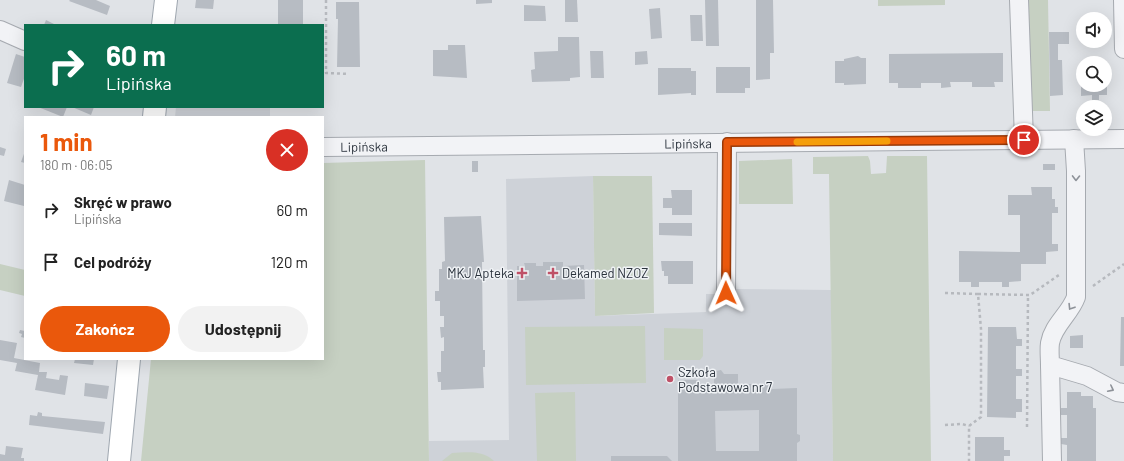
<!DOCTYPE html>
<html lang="pl">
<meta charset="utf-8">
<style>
body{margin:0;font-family:Barlow,sans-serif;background:#f2f2f2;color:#222;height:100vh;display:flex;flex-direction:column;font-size:15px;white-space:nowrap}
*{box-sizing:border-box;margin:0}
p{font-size:13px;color:#767676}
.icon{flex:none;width:22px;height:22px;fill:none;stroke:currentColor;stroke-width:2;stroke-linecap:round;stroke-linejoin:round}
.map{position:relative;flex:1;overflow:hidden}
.details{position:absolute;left:24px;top:116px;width:300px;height:244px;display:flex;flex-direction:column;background:#fff;border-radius:0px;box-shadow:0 4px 16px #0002}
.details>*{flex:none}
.hud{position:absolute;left:24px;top:24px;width:300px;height:84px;border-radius:0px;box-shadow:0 4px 16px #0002;background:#0b6e4f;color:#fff;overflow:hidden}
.fabs{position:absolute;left:1076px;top:12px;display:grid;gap:8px}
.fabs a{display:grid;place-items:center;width:36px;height:36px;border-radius:50%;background:#fff;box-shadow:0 4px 16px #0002;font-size:20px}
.pin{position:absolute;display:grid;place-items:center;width:34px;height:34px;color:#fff;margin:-17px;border:2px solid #fff;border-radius:50%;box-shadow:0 1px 4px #0007}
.me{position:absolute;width:44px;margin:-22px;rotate:359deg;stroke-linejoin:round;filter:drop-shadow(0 0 3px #0008)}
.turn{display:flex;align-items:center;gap:14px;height:84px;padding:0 16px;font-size:18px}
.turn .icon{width:52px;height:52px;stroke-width:2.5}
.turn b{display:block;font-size:28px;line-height:34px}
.round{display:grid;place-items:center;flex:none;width:42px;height:42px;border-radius:21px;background:#f2f2f2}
.headline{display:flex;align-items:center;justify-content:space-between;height:68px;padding:0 16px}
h1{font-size:24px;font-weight:700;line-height:30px;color:#ea580c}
.cta{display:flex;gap:8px;margin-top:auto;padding:8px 16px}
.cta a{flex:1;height:46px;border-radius:24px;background:#ea580c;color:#fff;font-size:16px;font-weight:700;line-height:46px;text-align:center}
.cta a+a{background:#f2f2f2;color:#222}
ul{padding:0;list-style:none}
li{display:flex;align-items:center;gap:12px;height:52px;padding:0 16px}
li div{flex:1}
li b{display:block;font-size:15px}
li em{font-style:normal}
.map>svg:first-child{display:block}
.built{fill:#ced2d8}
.green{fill:#c6d0c2}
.building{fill:#b7bcc3;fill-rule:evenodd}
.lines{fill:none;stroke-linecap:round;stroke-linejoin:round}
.minor-casing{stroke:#a6aab0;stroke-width:20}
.major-casing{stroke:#a0a8b1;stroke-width:24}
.path{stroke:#b6b9be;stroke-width:2.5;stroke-dasharray:3 3;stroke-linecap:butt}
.minor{stroke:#f2f3f6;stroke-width:18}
.major{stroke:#fff;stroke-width:22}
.oneway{stroke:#8e9299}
.route-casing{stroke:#983908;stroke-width:10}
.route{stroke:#ea580c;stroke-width:7}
.slow{stroke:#f59e0b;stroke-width:7}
.poi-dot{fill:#bf5167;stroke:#eff2f5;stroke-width:1.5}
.labels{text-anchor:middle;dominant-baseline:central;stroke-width:3;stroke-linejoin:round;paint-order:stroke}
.street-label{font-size:13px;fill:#2a323c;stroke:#eff2f5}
.poi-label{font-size:13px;fill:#2a323c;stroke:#eff2f5;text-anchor:start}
</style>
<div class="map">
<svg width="1124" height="461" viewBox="0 0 1124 461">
<rect width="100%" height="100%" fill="#e0e3e7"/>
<g class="built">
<polygon points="176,107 270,107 270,117 175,117"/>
<polygon points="593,176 595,316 706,312 706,294 722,294 736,289 831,290 833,461 429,461 429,441 509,440 506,179"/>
</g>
<g class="green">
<polygon points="878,0 945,0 945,5 878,6"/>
<polygon points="1027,0 1048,0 1050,111 1029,111"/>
<polygon points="868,156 870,161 871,174 886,173 887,156 927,156 931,461 833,461 829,174 813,174 813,157"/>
<polygon points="792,159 793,204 739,204 739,161"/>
<polygon points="425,160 429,461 141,461 151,359 323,359 323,163"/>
<polygon points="593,176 652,176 654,313 595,316"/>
<polygon points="0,264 25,270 25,296 0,290"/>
<polygon points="645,326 646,383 526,385 525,327"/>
<polygon points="664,328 703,329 703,356 700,360 664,360"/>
<polygon points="575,392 576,461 537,461 535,393"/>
<path d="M452 453C466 452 484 450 494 461H442Z"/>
</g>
<g class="building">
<polygon points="70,0 96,0 110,6 107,15 69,1"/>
<polygon points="196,0 214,0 213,9 195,8"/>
<rect x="278" y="0" width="25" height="25"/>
<polygon points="476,0 492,0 492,3 476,4"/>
<polygon points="565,0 577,0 578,22 565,22"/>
<polygon points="705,0 718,0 719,46 706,46"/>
<polygon points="756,0 773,0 774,53 770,53 770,79 756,80"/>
<polygon points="336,2 359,2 360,67 337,67 338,19 336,19"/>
<polygon points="524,5 545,6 546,21 524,21"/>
<polygon points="660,8 662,38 651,39 649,9"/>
<polygon points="690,15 702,15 703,41 691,41"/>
<polygon points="46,20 56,25 44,25"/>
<polygon points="1049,32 1069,32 1069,44 1058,44 1058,60 1062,60 1063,95 1050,96"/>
<polygon points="558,37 579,37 580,77 570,78 570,81 532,82 531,70 535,69 534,52 558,51"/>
<polygon points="448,45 465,45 467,78 433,76 433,50 448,50"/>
<polygon points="590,51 603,51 604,78 591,78"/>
<polygon points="647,51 648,64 635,65 635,52"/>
<polygon points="1003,53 1003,82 994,82 995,87 972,87 972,82 950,82 951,87 941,88 941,83 921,83 921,88 898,88 898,83 889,83 889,54"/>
<polygon points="16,54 25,57 25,76 21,87 7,83"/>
<polygon points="858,56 861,58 866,58 866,84 844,85 844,83 835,83 835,61 844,61 844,59"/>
<polygon points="716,67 750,67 750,88 745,88 745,93 716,93"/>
<polygon points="658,68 691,68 691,71 696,71 696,95 691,95 691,93 658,95"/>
<polygon points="1105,74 1107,74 1107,95 1099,95 1099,100 1092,100 1092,95 1081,96 1081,75 1083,75 1083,85 1105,85"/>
<polygon points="38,107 67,107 63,117"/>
<polygon points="72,107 94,107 91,115"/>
<polygon points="0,147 6,149 4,156 0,155"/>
<polygon points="25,151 25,163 21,162"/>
<rect x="472" y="161" width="6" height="11"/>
<rect x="1043" y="164" width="12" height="6"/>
<polygon points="9,180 25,185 24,206 4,201"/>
<polygon points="1031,187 1052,187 1052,199 1055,199 1055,207 1058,207 1058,213 1052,213 1052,244 1058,244 1058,251 1046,252 1046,264 1021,264 1021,281 1009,282 1009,287 1002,287 1002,282 979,282 979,287 971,287 971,282 959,282 959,251 1020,252 1020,215 1008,215 1008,195 1032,195"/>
<polygon points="671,190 692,190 692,215 672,215 672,208 663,208 663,198 672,198"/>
<polygon points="481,216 484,262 482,262 483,350 485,350 485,367 483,367 484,388 441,390 441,382 438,382 437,372 441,372 441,351 444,351 444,337 441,338 440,327 444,327 444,316 440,316 440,301 435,301 435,291 439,291 439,269 442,269 442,262 445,261 444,217"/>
<polygon points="659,223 692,223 692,236 659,235"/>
<polygon points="661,261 693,261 693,284 668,284 668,276 664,276 664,271 662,271"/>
<polygon points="543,262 563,262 563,266 584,265 585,299 517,301 517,266 525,266 524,263 536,263 536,266 543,266"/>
<polygon points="1121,317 1124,317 1124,366 1120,366"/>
<polygon points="988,327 1016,327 1017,339 1022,339 1022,346 1016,346 1016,369 1022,369 1022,376 1016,376 1016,399 1022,399 1022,412 1016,412 1016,418 987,417"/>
<polygon points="20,330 25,331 25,338 21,337 22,334 19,333"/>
<polygon points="1083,335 1083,348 1070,348 1070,336"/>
<polygon points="0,340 17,343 14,358 40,363 39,372 47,372 46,378 59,380 60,375 68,376 65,395 35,390 38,375 15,371 17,363 0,360"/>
<polygon points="75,359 94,359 93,365 74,363"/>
<path d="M721 370 724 374H738V384H771L772 389 797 388V434L800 435V441L797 443V461H678V380H698V385L714 384V375L716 371ZM759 410V451H716L715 411Z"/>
<polygon points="85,383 109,386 107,399 84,396"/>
<polygon points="1067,392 1081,392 1081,396 1093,396 1093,408 1096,408 1096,461 1067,461 1067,445 1061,444 1061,438 1067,438 1067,415 1061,415 1061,408 1067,408"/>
<polygon points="38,412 42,413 42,416 105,422 103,434 29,425 30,415 37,416"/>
<polygon points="975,437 1004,437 1004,450 1010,450 1010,456 1004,456 1004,461 975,461"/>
<polygon points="6,446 23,448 21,458 24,458 24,461 0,461 0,454 5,455"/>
<polygon points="611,456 667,456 672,461 611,461"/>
</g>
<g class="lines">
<defs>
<g id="minor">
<polyline points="1019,0 1024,140"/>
<polyline points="1123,0 1124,49"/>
<polyline points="0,30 25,41"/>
<path d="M1074 139 1076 171V297C1070 314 1053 325 1050 343 1049 350 1050 358 1050 365L1087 376 1117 392 1124 393"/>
<path id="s1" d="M323 147 1124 139"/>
<polyline points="726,293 727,142"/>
<polyline points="1050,365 1052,461"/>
</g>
<g id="major">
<polyline points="163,25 166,0"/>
<polyline points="154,117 155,107"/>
<polyline points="119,461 129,359"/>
</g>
</defs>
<use href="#minor" class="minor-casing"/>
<use href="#major" class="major-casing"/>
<g class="path">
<polyline points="326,0 326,73 349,74"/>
<polyline points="1093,286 1124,264"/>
<polyline points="945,293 978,294 981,329 981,417 969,426 969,461"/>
<polyline points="978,294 1030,295 1059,275"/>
<polyline points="945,425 962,424 969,426"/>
<polyline points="1027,427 1028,295"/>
</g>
<use href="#minor" class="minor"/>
<use href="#major" class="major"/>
</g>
<defs><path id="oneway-chevron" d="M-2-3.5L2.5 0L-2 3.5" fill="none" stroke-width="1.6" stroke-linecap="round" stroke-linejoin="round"/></defs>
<g class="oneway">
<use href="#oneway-chevron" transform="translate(1076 178) rotate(91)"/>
<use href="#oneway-chevron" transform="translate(1071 307) rotate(122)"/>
<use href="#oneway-chevron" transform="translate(1111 389) rotate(27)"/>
</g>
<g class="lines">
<defs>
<polyline id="route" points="726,293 727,142 1024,140"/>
</defs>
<use href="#route" class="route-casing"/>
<use href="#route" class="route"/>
<polyline class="slow" points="797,142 887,141"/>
</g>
<g class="poi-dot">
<path d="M520 267h4v4h4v4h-4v4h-4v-4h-4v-4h4z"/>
<path d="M551 267h4v4h4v4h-4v4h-4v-4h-4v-4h4z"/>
<circle cx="670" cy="379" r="4"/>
</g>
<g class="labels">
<g class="street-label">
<text stroke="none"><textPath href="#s1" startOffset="365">Lipińska</textPath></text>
<text stroke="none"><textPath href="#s1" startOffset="41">Lipińska</textPath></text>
</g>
<g class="poi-label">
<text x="514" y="273" text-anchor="end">MKJ Apteka</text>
<text x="562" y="273">Dekamed NZOZ</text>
<text x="678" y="372">Szkoła<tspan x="678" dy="15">Podstawowa nr 7</tspan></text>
</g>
</g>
</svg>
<div class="fabs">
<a><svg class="icon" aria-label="sound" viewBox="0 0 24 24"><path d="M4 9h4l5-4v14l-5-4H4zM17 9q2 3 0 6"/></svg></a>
<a><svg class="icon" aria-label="search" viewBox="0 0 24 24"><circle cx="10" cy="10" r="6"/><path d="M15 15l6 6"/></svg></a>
<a><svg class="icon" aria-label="layers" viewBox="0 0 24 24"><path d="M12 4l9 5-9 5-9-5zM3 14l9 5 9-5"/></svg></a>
</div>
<div class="pin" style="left:1024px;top:140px;background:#d93025"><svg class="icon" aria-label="arrive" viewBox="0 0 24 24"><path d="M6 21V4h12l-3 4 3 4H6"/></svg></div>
<svg class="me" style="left:726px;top:293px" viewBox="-20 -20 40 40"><path d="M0-17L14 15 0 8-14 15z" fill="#ea580c" stroke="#fff" stroke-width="4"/></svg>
<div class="hud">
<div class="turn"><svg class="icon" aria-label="right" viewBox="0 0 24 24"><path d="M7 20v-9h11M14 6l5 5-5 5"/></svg><div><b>60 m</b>Lipińska</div></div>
</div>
<section class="details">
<div class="headline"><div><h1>1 min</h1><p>180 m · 06:05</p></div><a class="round" style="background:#d93025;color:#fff"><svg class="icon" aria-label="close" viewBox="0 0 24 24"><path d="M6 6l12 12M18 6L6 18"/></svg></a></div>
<ul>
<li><svg class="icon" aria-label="right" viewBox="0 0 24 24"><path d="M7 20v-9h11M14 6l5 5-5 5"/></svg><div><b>Skręć w prawo</b><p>Lipińska</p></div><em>60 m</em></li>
<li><svg class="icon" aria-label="arrive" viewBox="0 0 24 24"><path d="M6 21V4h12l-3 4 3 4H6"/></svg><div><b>Cel podróży</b></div><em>120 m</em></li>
</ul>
<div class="cta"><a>Zakończ</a><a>Udostępnij</a></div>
</section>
</div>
